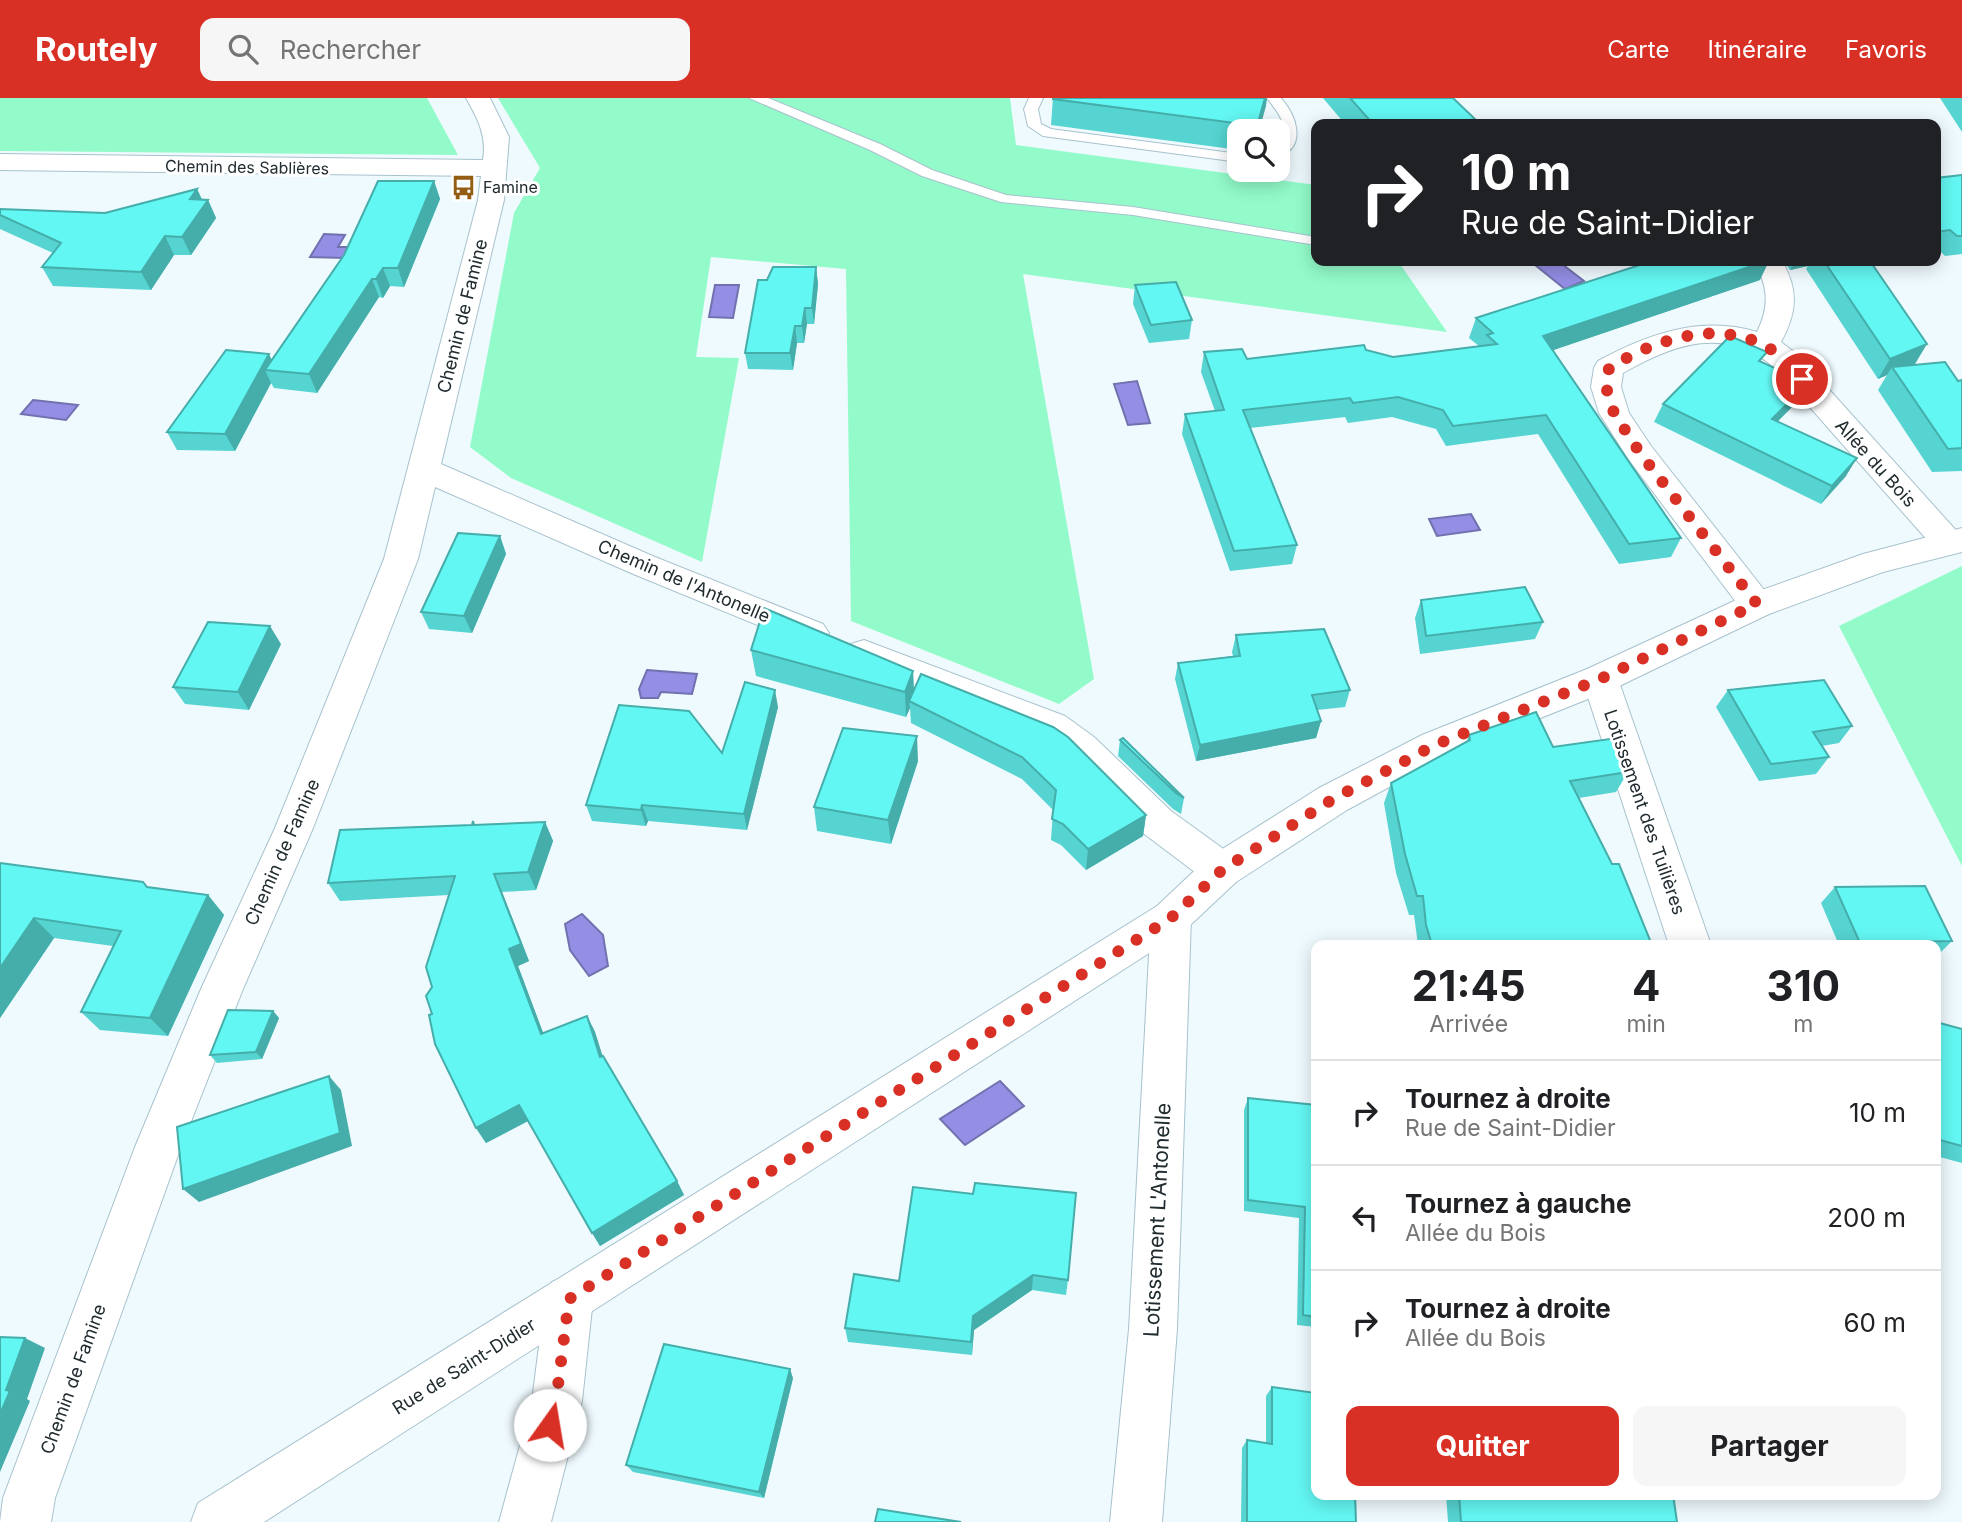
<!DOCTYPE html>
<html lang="fr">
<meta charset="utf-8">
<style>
body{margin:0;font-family:Inter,sans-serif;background:#f6f6f6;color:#202124;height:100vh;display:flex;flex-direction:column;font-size:26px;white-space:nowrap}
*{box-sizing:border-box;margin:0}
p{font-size:23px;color:#757577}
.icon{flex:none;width:38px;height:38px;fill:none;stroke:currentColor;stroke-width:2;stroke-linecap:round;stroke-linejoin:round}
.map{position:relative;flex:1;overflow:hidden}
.side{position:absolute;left:1311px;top:842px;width:630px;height:560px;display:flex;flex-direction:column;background:#fff;border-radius:14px;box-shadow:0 4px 18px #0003}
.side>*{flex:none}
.hud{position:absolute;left:1311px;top:21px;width:630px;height:147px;border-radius:14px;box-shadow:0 4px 18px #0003;background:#202124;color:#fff;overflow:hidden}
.buttons{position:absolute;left:1227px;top:21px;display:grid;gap:14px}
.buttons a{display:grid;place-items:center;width:63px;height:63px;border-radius:14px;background:#fff;box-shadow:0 4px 18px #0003;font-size:35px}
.pin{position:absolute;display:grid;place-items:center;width:60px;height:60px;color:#fff;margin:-30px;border:4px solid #fff;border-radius:50%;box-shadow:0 2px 7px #0007}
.me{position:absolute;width:77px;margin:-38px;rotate:13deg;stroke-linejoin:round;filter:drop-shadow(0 0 5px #0008)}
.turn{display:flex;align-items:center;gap:24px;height:147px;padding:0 35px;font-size:32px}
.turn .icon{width:91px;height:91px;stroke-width:2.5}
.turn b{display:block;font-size:49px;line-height:60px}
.eta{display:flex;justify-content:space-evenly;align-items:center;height:119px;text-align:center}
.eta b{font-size:42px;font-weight:700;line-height:49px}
.cta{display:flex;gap:14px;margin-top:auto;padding:14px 35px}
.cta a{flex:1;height:80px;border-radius:14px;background:#d93025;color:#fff;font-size:28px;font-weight:700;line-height:80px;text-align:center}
.cta a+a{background:#f6f6f6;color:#202124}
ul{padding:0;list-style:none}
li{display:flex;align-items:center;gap:21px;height:105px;padding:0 35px;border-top:2px solid #e0e0e0}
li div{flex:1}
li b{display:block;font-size:26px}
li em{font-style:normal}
header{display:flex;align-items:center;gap:42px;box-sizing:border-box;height:98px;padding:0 35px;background:#d93025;color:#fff}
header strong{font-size:33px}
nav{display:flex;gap:38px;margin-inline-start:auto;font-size:24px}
.search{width:490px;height:63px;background:#f6f6f6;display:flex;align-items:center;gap:18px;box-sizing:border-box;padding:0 24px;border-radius:14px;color:#757577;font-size:26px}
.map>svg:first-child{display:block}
.green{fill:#92fbc9}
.water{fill:#948ee5;stroke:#7271af;stroke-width:2}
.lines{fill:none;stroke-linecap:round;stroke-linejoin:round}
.service-casing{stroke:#a7c2cd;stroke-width:2}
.minor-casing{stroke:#a7c2cd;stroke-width:2}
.tertiary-casing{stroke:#a7c2cd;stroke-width:2}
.service{fill:#fff;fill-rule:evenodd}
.minor{fill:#fff;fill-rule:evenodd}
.tertiary{fill:#fff;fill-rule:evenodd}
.wall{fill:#55d4d1}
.shaded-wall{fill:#45adaa}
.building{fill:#63f7f3;stroke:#45adaa;stroke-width:2}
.route{stroke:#d93025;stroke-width:12;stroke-dasharray:0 21.6}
.labels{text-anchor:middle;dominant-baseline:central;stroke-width:6;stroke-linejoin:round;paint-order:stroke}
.far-street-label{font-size:16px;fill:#212c30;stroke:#fff}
.far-poi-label{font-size:16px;fill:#212c30;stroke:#fff;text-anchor:start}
.street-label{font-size:18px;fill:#212c30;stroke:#fff}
.near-street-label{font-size:21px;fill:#212c30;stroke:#fff}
</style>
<header>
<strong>Routely</strong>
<div class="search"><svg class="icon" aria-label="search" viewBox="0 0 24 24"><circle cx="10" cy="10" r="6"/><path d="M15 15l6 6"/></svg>Rechercher</div>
<nav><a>Carte</a><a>Itinéraire</a><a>Favoris</a></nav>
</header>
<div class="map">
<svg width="1962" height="1424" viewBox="0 0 1962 1424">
<rect width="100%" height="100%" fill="#effafe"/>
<g class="green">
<polygon points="0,0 427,0 458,57 0,53"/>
<polygon points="498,0 1010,0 1016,47 1316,87 1316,163 1398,163 1447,234 1023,176 1094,581 1059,606 851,523 846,171 711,159 696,259 739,260 702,464 511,380 470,349 514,115 540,70"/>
<polygon points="1962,468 1962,768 1839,528"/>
</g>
<g class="water">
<polygon points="324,136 345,137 338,149 351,149 345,160 310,159"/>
<polygon points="1548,163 1558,163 1584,183 1565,191 1535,167"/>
<polygon points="715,187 739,187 733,220 709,219"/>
<polygon points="1137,283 1150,325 1128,327 1114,286"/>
<polygon points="33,302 78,307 66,322 21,316"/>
<polygon points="1471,416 1480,432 1437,438 1429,421"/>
<polygon points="647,572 697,576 692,596 661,594 658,600 641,600 639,591"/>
<polygon points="582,816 603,837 608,868 589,878 570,852 565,826"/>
<polygon points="1000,983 1024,1008 965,1047 940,1021"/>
</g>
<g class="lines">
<defs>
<g id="service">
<polygon points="749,0 768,0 880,46 932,72 1006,97 1133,109 1316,139 1316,147 1133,117 1001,104 922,78 870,52"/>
<polygon points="1029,0 1043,0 1038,11 1041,26 1051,31 1239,56 1239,64 1043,38 1028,28 1024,11"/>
<path d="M1267 0H1281C1296 17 1308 49 1278 59 1277 49 1281 46 1283 37 1286 22 1275 11 1267 0Z"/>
</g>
<g id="minor">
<path d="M466 0H490L509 39 504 102 441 366 655 459 823 526 829 535 823 544 811 548 799 544 631 475 435 389 418 461 313 730 243 891 181 1049 55 1400 51 1424H0L3 1400 135 1049 201 891 275 730 384 461 478 102 481 78 0 72V56L483 62C487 38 478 21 466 0Z"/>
<path d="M1754 163H1782C1799 192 1797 215 1781 244L1798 257 1962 439 1961 453 1949 457 1937 453 1776 271C1727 227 1675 245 1623 275L1621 289 1629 315 1651 348 1769 498 1774 507 1769 516 1757 520 1745 516 1629 362 1599 315 1591 289 1594 270 1598 263C1648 236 1701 217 1757 234 1770 208 1768 188 1754 163Z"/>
<polygon points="864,542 1065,618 1094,639 1171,713 1236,760 1242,772 1236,784 1222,789 1208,784 1143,735 1068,659 1039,638 851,564 846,555 851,546"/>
<polygon points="1600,567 1613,571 1618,581 1711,847 1669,847 1582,581 1587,571"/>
<polygon points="1171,803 1185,808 1191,820 1177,1231 1162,1424 1110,1424 1129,1231 1151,820 1157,808"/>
<polygon points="569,1177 586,1184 593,1201 582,1303 551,1424 499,1424 532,1303 545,1201 552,1184"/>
</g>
<polygon id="tertiary" points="1962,430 1962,454 1883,474 1769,516 1613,591 1448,657 1347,712 1236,784 1185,832 264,1424 191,1424 198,1405 1157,808 1208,760 1319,690 1422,637 1587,571 1745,498 1863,456"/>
</defs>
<use href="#service" class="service-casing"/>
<use href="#minor" class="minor-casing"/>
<use href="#tertiary" class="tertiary-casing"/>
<use href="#service" class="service"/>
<use href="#minor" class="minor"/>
<use href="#tertiary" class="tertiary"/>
</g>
<g class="wall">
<polygon points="1053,0 1267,0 1259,33 1239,33 1239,52 1051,27"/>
<polygon points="1323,0 1453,0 1475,21 1474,26 1345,26"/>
<polygon points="1940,0 1962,0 1962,34"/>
<polygon points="1962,77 1962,156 1945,158 1939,152 1936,152 1936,80"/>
<polygon points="434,83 440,101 404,189 390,188 383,200 379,199 317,295 274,290 271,285 235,353 177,352 167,334 272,262"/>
<polygon points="197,91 202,101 208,102 216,120 191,157 174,157 151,192 53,188 42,169 53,155 0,131 0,111 105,115"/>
<polygon points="1784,163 1870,163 1915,266 1912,267 1958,283 1962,282 1962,373 1932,374 1878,292 1887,277 1878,281 1806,171 1808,168 1790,172"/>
<polygon points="816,169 818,186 814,226 807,226 804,245 797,245 793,272 748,271 745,255 767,182"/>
<polygon points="1760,182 1553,252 1681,440 1671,459 1619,466 1538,336 1446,348 1436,331 1392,319 1348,325 1345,319 1250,330 1297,447 1292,466 1230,473 1182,336 1185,316 1215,313 1201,274 1204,254 1247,261 1366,252 1393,259 1479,248 1469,240 1476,220"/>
<polygon points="1135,187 1192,222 1189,241 1149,245 1133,206"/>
<polygon points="1762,264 1808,285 1798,303 1778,323 1846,378 1821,406 1654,324 1663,306"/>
<polygon points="500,438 506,456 472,535 429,531 421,514"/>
<polygon points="1421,502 1543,524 1535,541 1420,556 1415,520"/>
<polygon points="1236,537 1350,592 1345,609 1317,612 1321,623 1316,640 1196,663 1175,581 1178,565 1233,558 1232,554"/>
<polygon points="281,546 249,612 185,606 173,589"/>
<polygon points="751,552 913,573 914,593 1146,717 1143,738 1086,772 1061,747 1051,742 1053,712 1022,681 911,625 910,610 906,619 756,578"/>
<polygon points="1728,592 1852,628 1839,645 1822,648 1829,659 1816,676 1759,683 1716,609"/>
<polygon points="778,609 747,732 648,723 646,728 592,723 586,707 722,655"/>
<polygon points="1469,637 1553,649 1628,674 1616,694 1579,700 1652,847 1418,847 1414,817 1409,817 1396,775 1384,705 1391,685 1466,645"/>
<polygon points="1120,642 1184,700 1181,716 1173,711 1118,658"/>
<polygon points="918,663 891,746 817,733 814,709"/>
<polygon points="545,724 553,743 536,792 502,794 529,863 518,868 543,935 587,918 595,934 602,958 677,1083 684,1097 600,1148 528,1023 486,1045 476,1030 432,916 432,889 449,797 340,803 328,785 475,727"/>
<polygon points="0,765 147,789 208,797 224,817 168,938 100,932 81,914 113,848 54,840 0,920"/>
<polygon points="1835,789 1952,843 1936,859 1936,847 1839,847 1821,805"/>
<polygon points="273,913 279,920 262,961 217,965 210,957"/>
<polygon points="1936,924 1962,931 1962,1065 1936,1058"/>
<polygon points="1248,1000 1316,1007 1316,1229 1297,1227 1299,1120 1244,1113 1244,1012"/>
<polygon points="913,1089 1068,1182 1066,1197 1032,1192 974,1232 972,1257 848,1244 845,1230 899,1183"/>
<polygon points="793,1280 764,1400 633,1374 626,1367"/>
<polygon points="1272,1289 1356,1424 1241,1424 1242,1350 1247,1342 1266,1345 1266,1298"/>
<polygon points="1446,1396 1673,1396 1677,1424 1448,1424"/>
</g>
<g class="shaded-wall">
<polygon points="1265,0 1267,0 1266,8 1259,33 1257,33"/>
<polygon points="1475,21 1474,26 1446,26"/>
<polygon points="434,83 440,101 404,189 398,170"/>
<polygon points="197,91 204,107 208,102 216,120 191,157 182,139 190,101"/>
<polygon points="165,138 174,157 151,192 141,174"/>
<polygon points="1767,163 1769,163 1760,182 1536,258 1543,238"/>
<polygon points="1795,163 1811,163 1808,168 1790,172"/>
<polygon points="816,169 818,186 814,226 812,210"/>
<polygon points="383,170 390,188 383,200 376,181"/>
<polygon points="372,181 379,199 317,295 309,276"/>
<polygon points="805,210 807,226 804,245 802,228"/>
<polygon points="795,228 797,245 793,272 790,255"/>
<polygon points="1927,246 1915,266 1896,274 1892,269 1887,277 1878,281 1890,261"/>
<polygon points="269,256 277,273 265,272 271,285 235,353 225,336"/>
<polygon points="1808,285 1798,303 1762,339 1772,321"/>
<polygon points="1857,360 1846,378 1821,406 1832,388"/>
<polygon points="500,438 506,456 472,535 464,518"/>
<polygon points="270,528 281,546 249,612 238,594"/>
<polygon points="913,573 914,598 909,603 910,610 906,619 905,594"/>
<polygon points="775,592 778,609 747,732 744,716"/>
<polygon points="1321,623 1316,640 1196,663 1200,647"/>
<polygon points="917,638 918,663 891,746 888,722"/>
<polygon points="642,707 648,723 646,728 641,712"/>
<polygon points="1146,717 1143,738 1086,772 1088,751"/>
<polygon points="545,724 553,743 536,792 528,774"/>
<polygon points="494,776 502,794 529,863 518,868 550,953 541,936 509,851"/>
<polygon points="208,797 224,817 168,938 150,920"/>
<polygon points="34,820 54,840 0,920 0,870"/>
<polygon points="273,913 279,920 262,961 256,954"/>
<polygon points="587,918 595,934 608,975 600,959"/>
<polygon points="329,978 341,992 352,1048 199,1104 183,1091"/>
<polygon points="519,1007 528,1023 486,1045 476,1030"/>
<polygon points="677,1083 684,1097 600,1148 592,1135"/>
<polygon points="1033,1177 1032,1192 974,1232 972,1257 973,1218"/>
<polygon points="25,1240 45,1250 27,1301 30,1303 0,1374 0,1317 6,1292"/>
<polygon points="790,1271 793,1280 764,1400 759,1394"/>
</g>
<g class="building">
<polygon points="1053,0 1265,0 1257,28 1053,1"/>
<polygon points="1350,0 1453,0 1475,21 1446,26 1373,26"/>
<polygon points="1962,77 1962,138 1957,138 1950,132 1936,134 1936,80"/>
<polygon points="378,83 434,83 398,170 383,170 376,181 372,181 309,276 265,272 344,157"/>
<polygon points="197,91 190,101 208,102 182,139 165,138 141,174 42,169 61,145 0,117 0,111 105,115"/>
<polygon points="1652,163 1767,163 1543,238 1681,440 1629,446 1546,317 1453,328 1443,312 1398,299 1353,305 1350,300 1243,312 1297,447 1234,453 1185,316 1224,312 1204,254 1242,251 1247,261 1364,247 1366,252 1393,259 1497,246 1487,237 1493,235 1476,220"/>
<polygon points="1824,163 1870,163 1927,246 1890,261"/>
<polygon points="773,169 816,169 812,210 805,210 802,228 795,228 790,255 745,255 758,182 767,182"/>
<polygon points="1176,184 1192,222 1151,227 1135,187"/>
<polygon points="1730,238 1767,254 1759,263 1808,285 1772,321 1857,360 1832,388 1663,306"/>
<polygon points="226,252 269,256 225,336 167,334"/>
<polygon points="1945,264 1958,283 1962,282 1962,350 1948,351 1892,269"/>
<polygon points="458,435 500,438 464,518 421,514"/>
<polygon points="1525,489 1543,524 1426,538 1421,502"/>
<polygon points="764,510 913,573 905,594 751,552"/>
<polygon points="208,524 270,528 238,594 173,589"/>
<polygon points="1324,531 1350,592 1312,597 1321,623 1200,647 1178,565 1240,558 1236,537"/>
<polygon points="921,576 1053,629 1068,639 1146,717 1088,751 1063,726 1052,721 1056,692 1022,659 909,603"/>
<polygon points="1824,582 1852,628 1813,634 1829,659 1771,666 1728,592"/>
<polygon points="745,584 775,592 744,716 642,707 641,712 586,707 619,607 689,613 722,655"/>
<polygon points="1536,614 1553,649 1617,640 1628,674 1570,683 1612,766 1619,766 1652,847 1432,847 1426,827 1423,798 1417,798 1405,756 1391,685 1470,642 1469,637"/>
<polygon points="843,630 917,638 888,722 814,709"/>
<polygon points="1123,640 1184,700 1176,695 1120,642"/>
<polygon points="473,723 474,727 545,724 528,774 494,776 521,846 509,851 541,936 587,918 600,959 603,958 677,1083 592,1135 519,1007 476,1030 435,946 429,917 432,916 426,898 432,889 426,869 455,778 328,785 340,732 472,727"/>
<polygon points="0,765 143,784 147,789 208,797 150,920 81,914 121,833 34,820 0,870"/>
<polygon points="1925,788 1952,843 1860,845 1835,789"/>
<polygon points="228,912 273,913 256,954 210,957"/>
<polygon points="1936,924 1962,931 1962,1048 1936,1041"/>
<polygon points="329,978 340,1035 183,1091 177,1029"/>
<polygon points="1248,1000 1316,1007 1316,1219 1303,1217 1305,1109 1248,1102"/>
<polygon points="975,1085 1076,1095 1068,1182 1033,1177 973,1218 971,1244 845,1230 854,1176 899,1183 913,1089 973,1096"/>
<polygon points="0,1239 25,1240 6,1292 10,1293 0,1316"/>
<polygon points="664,1246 790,1271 759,1394 626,1367"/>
<polygon points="1272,1289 1316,1295 1316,1396 1355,1396 1356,1424 1247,1424 1247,1342 1272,1346"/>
<polygon points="1459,1396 1673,1396 1677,1424 1461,1424"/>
<polygon points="878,1411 961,1424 875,1424"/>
</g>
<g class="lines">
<path class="route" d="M550 1327 556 1303 569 1201 1171 820 1222 772 1333 701 1435 647 1600 581 1757 506 1640 355 1614 315 1606 289 1609 270C1654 242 1715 221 1765 248 1780 255 1791 269 1802 281"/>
</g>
<defs>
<symbol id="bus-bare" viewBox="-9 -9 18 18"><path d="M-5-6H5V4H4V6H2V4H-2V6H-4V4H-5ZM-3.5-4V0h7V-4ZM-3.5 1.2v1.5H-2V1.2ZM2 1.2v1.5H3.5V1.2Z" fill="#935e13" stroke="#fff" stroke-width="2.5" paint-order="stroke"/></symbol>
</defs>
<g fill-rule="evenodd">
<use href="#bus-bare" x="446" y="72" width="35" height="35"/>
</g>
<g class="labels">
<g class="far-street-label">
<text transform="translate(247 69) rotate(1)">Chemin des Sablières</text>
</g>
<g class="far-poi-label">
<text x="483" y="89">Famine</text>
</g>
<g class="street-label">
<text transform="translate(462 218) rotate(-76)">Chemin de Famine</text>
<text transform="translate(1876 365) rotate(48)">Allée du Bois</text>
<text transform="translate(684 483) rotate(23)">Chemin de l'Antonelle</text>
<text transform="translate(1645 714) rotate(71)">Lotissement des Tuilières</text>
<text transform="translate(282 754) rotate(-66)">Chemin de Famine</text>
<text transform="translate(464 1268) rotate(-32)">Rue de Saint-Didier</text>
<text transform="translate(73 1281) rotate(-70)">Chemin de Famine</text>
</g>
<g class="near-street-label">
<text transform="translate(1157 1122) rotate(-87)">Lotissement L'Antonelle</text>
</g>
</g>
</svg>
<div class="buttons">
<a><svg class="icon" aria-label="search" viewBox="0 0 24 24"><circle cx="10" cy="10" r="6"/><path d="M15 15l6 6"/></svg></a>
</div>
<div class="pin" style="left:1802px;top:281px;background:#d93025"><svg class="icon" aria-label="arrive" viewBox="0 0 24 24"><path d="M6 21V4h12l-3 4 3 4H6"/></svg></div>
<svg class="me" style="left:550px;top:1327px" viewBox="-20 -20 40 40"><circle r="19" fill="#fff"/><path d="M0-13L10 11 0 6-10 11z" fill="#d93025"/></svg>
<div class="hud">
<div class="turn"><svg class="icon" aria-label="right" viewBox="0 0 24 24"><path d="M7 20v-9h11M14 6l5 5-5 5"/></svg><div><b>10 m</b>Rue de Saint-Didier</div></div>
</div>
<section class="side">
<div class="eta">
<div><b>21:45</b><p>Arrivée</p></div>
<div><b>4</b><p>min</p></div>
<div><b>310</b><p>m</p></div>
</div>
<ul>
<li><svg class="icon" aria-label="right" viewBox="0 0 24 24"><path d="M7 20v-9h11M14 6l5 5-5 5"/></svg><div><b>Tournez à droite</b><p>Rue de Saint-Didier</p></div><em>10 m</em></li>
<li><svg class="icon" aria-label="left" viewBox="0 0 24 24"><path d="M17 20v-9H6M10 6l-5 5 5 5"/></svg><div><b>Tournez à gauche</b><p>Allée du Bois</p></div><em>200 m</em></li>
<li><svg class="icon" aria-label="right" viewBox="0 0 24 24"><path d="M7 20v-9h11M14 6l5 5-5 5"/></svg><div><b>Tournez à droite</b><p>Allée du Bois</p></div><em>60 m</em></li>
</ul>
<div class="cta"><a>Quitter</a><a>Partager</a></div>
</section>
</div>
